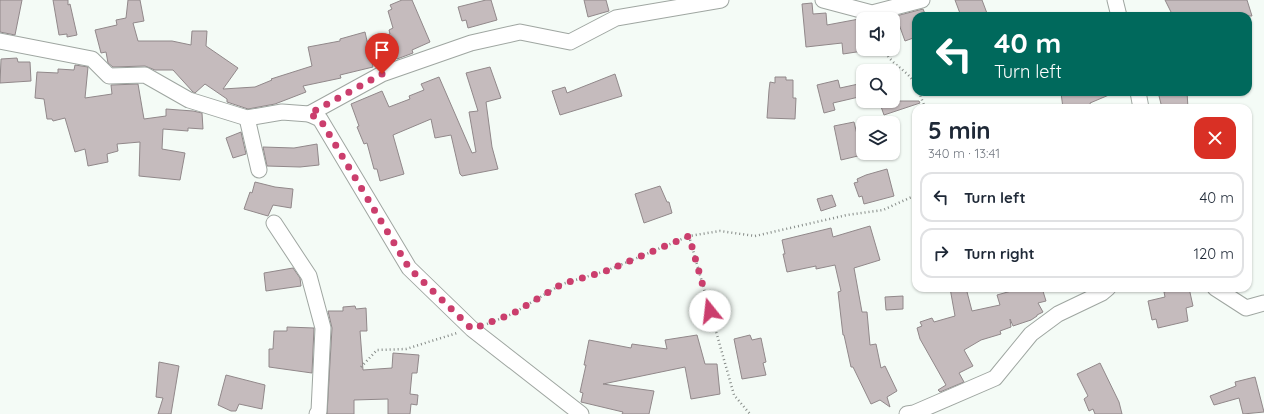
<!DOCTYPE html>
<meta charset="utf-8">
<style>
body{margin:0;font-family:Quicksand,sans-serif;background:#f2f2f3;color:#1f2937;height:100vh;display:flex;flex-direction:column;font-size:15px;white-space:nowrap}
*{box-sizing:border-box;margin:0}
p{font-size:13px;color:#747a83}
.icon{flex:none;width:22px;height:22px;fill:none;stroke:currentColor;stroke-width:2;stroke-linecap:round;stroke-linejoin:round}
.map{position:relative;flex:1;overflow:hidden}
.sheet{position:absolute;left:912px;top:104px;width:340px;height:188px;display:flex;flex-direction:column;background:#fff;border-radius:12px;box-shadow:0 1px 3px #0004}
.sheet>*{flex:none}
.guide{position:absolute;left:912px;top:12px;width:340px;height:84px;border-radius:12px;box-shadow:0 1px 3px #0004;background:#00695c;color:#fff;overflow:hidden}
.controls{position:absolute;left:856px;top:12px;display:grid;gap:8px}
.controls a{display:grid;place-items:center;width:44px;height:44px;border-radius:8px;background:#fff;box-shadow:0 1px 3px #0004;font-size:20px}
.pin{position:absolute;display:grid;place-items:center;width:34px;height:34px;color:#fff;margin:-41px -17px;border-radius:50% 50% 50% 0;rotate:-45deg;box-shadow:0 0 4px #0007}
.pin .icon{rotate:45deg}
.me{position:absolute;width:44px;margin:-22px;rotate:344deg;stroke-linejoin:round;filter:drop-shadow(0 0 3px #0008)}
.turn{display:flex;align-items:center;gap:14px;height:84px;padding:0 16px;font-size:18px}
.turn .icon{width:52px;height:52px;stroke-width:2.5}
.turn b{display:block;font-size:28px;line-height:34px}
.round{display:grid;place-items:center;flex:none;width:42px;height:42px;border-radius:12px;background:#f2f2f3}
.headline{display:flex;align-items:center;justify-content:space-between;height:68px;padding:0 16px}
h1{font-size:24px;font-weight:700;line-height:30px}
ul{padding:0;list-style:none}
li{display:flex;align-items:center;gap:12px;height:50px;margin:0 8px 6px;padding:0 8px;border:2px solid #e0e1e3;border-radius:12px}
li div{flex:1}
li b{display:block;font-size:15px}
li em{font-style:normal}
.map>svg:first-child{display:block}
.building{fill:#c5bbbd;stroke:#91888a}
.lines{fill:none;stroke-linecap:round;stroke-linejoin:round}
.street-casing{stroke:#9fa6a1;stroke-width:17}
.path{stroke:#858a87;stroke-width:2.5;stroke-dasharray:1 3;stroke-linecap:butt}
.street{stroke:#fff;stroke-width:15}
.route{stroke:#cb3e6d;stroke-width:7;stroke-dasharray:0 12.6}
</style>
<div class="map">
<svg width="1264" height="414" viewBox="0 0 1264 414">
<rect width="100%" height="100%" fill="#f4fbf6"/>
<g class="building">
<polygon points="0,0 22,0 15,35 0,32"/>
<polygon points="53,0 68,0 68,5 70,4 77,35 67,37 67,34 59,35"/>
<polygon points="128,0 140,0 144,21 133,23 138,41 172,41 191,45 192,31 207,31 206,46 238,68 223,89 255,87 272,80 271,79 312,66 308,47 340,41 340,39 365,32 373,67 340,75 341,78 303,86 306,92 275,104 248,109 227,102 227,99 205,84 195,93 193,92 173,70 155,70 145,66 113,67 108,63 106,52 101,53 95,30 117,25 116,20 126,18"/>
<polygon points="402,0 412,0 430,42 412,50 413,53 397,59 394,53 389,55 381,38 390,34 389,30 393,28 388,11 392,9 390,5"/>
<polygon points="486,0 491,0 497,20 468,28 466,20 462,21 458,7"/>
<polygon points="584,0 606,0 609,11 588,17"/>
<polygon points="955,0 982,0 988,16 961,16"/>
<polygon points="1165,0 1247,0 1252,16 1173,16"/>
<polygon points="812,3 813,14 826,13 827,25 859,19 862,20 863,51 843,54 842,43 806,47 802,4"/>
<polygon points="923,9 926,16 916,16 916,37 905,41 896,16"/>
<polygon points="17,58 18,62 30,62 31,81 0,83 1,59"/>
<polygon points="75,65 88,67 85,98 112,94 111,85 138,84 144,119 166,116 166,109 193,111 202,113 203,129 188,128 188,131 163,129 162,149 185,153 180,180 139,176 140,142 117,144 118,151 107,154 108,162 88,166 85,149 75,152 65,118 53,121 52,119 47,119 44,99 35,98 37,72 58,73 58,69 74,70"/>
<polygon points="490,67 501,98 486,102 492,147 498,169 462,176 460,174 451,135 435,138 431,119 393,135 404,174 380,181 377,169 374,169 367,143 364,144 357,127 359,126 351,104 382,91 389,107 410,99 409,96 424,90 421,84 439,77 472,153 476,152 469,112 478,111 466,73"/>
<polygon points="615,74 622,96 560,115 552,91 565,87 567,93"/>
<polygon points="775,77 786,77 786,80 793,80 793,98 796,98 795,119 767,118 769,90 770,82 775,83"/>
<polygon points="838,80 840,88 863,83 863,96 833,103 835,110 824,113 817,85"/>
<polygon points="1068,92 1116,92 1090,103 1091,108 1063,108 1061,93"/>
<polygon points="1158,92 1187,92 1188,108 1162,108"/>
<polygon points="879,101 919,101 920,103 884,115"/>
<polygon points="854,122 862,155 841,160 834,126"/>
<polygon points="241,132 246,154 233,158 226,138"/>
<polygon points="317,144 319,165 300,167 267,166 263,147 294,148"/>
<polygon points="887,169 894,196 864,204 862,196 859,197 854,183 858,182 857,179 866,175"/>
<polygon points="255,182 275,187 293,189 291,208 273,205 268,216 244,209 250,192 252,193"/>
<polygon points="660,186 667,202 669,202 672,213 644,223 635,194"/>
<polygon points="832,195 836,206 821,211 817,199"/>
<polygon points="870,226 880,260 854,268 862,312 867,312 870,345 876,344 881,368 885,366 897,391 887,397 890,407 880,400 871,404 853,367 851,367 844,335 843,335 838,292 841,291 835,265 816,269 816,266 787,272 783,254 785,254 782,240 831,228 833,237"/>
<polygon points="293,268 300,278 301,286 266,291 264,273"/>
<polygon points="950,288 966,288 972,311 1000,305 997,295 1022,288 1042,288 1046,301 1038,303 1043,312 1037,315 1037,316 1031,320 1013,326 1010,319 1011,327 1000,331 1001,334 981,340 964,350 973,366 959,373 964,382 940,392 938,390 946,385 920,339 917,328 922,326 920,322 932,318 934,322 955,316"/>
<polygon points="1183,288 1189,288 1193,306 1186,308 1188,321 1158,328 1156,319 1152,320 1148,301 1165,297 1164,292"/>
<polygon points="903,296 903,309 886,310 885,297"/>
<polygon points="355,306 356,309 366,308 367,331 360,331 363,370 392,368 393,353 419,355 417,373 412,373 410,394 418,395 417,405 411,404 410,414 388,414 388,399 354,400 354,414 327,414 332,328 328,311 343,311 343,307"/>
<polygon points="287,327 314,328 312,373 269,367 269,349 273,349 274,331 287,331"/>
<polygon points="697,335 705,364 717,364 720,394 691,399 685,367 603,384 654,391 649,414 622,414 623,412 581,402 583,393 580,392 586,365 584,365 589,340 631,348 632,344 667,349 665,340"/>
<polygon points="750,335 752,340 761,338 766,362 763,363 766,375 742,379 734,339"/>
<polygon points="159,362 179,366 171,414 158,414 163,398 156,397"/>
<polygon points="1100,363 1119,402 1122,414 1095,414 1093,409 1089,411 1084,399 1088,396 1077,374"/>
<polygon points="226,375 265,385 262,409 239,404 236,411 231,411 218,405"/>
<polygon points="1255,377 1264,412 1243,414 1239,398 1214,405 1210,396 1236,386 1235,382"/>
</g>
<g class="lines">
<defs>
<g id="street">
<polyline points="823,0 872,13 922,0"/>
<polyline points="1115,0 1119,16"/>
<polyline points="0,41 92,59 109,76 145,75 189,100 247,118 282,112 309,114 320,119 409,268 472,329 581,414"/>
<polyline points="1138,92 1141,108"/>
<polyline points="309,114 382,74 471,43 520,32 570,42 616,18 721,0"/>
<polyline points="247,118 259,170"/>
<polyline points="274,223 309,276 323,328 319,411 317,414"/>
<polyline points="1215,288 1246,308 1264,303"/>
<polyline points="907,414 914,413 995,378 1031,334 1058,314 1102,293 1108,288"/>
</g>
</defs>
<use href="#street" class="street-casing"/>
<g class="path">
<path d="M884 49C892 67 908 69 916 86"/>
<polyline points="919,92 925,108"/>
<polyline points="689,236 734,395 750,414"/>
<polyline points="487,324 512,314 562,284 606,271 689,236 720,231 755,236 847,215 883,210 916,195"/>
<polyline points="361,367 377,350 406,349 457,333"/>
</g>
<use href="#street" class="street"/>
</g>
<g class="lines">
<polyline class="route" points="382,74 309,114 320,119 409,268 472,329 512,314 562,284 606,271 689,236 710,311"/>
</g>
</svg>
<div class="controls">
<a><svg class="icon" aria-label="sound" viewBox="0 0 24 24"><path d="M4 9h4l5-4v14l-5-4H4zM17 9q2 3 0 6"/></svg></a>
<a><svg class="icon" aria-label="search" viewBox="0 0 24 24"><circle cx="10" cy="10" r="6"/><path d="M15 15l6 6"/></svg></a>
<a><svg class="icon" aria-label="layers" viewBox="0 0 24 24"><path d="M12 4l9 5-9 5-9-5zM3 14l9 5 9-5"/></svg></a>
</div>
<div class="pin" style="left:382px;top:74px;background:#d93025"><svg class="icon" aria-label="arrive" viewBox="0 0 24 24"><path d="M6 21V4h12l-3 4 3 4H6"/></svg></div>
<svg class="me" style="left:710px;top:311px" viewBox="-20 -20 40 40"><circle r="19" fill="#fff"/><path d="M0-13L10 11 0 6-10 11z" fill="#cb3e6d"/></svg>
<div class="guide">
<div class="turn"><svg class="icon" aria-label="left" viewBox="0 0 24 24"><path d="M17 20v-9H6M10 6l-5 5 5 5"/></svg><div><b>40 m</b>Turn left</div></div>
</div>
<section class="sheet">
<div class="headline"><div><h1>5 min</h1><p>340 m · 13:41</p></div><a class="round" style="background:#d93025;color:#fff"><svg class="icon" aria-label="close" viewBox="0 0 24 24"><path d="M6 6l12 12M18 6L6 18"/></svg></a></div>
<ul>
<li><svg class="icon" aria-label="left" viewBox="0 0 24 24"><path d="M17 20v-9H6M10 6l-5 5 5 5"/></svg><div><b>Turn left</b></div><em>40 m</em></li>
<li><svg class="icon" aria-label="right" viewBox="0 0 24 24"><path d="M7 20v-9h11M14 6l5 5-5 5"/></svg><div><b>Turn right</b></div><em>120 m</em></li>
</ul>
</section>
</div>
